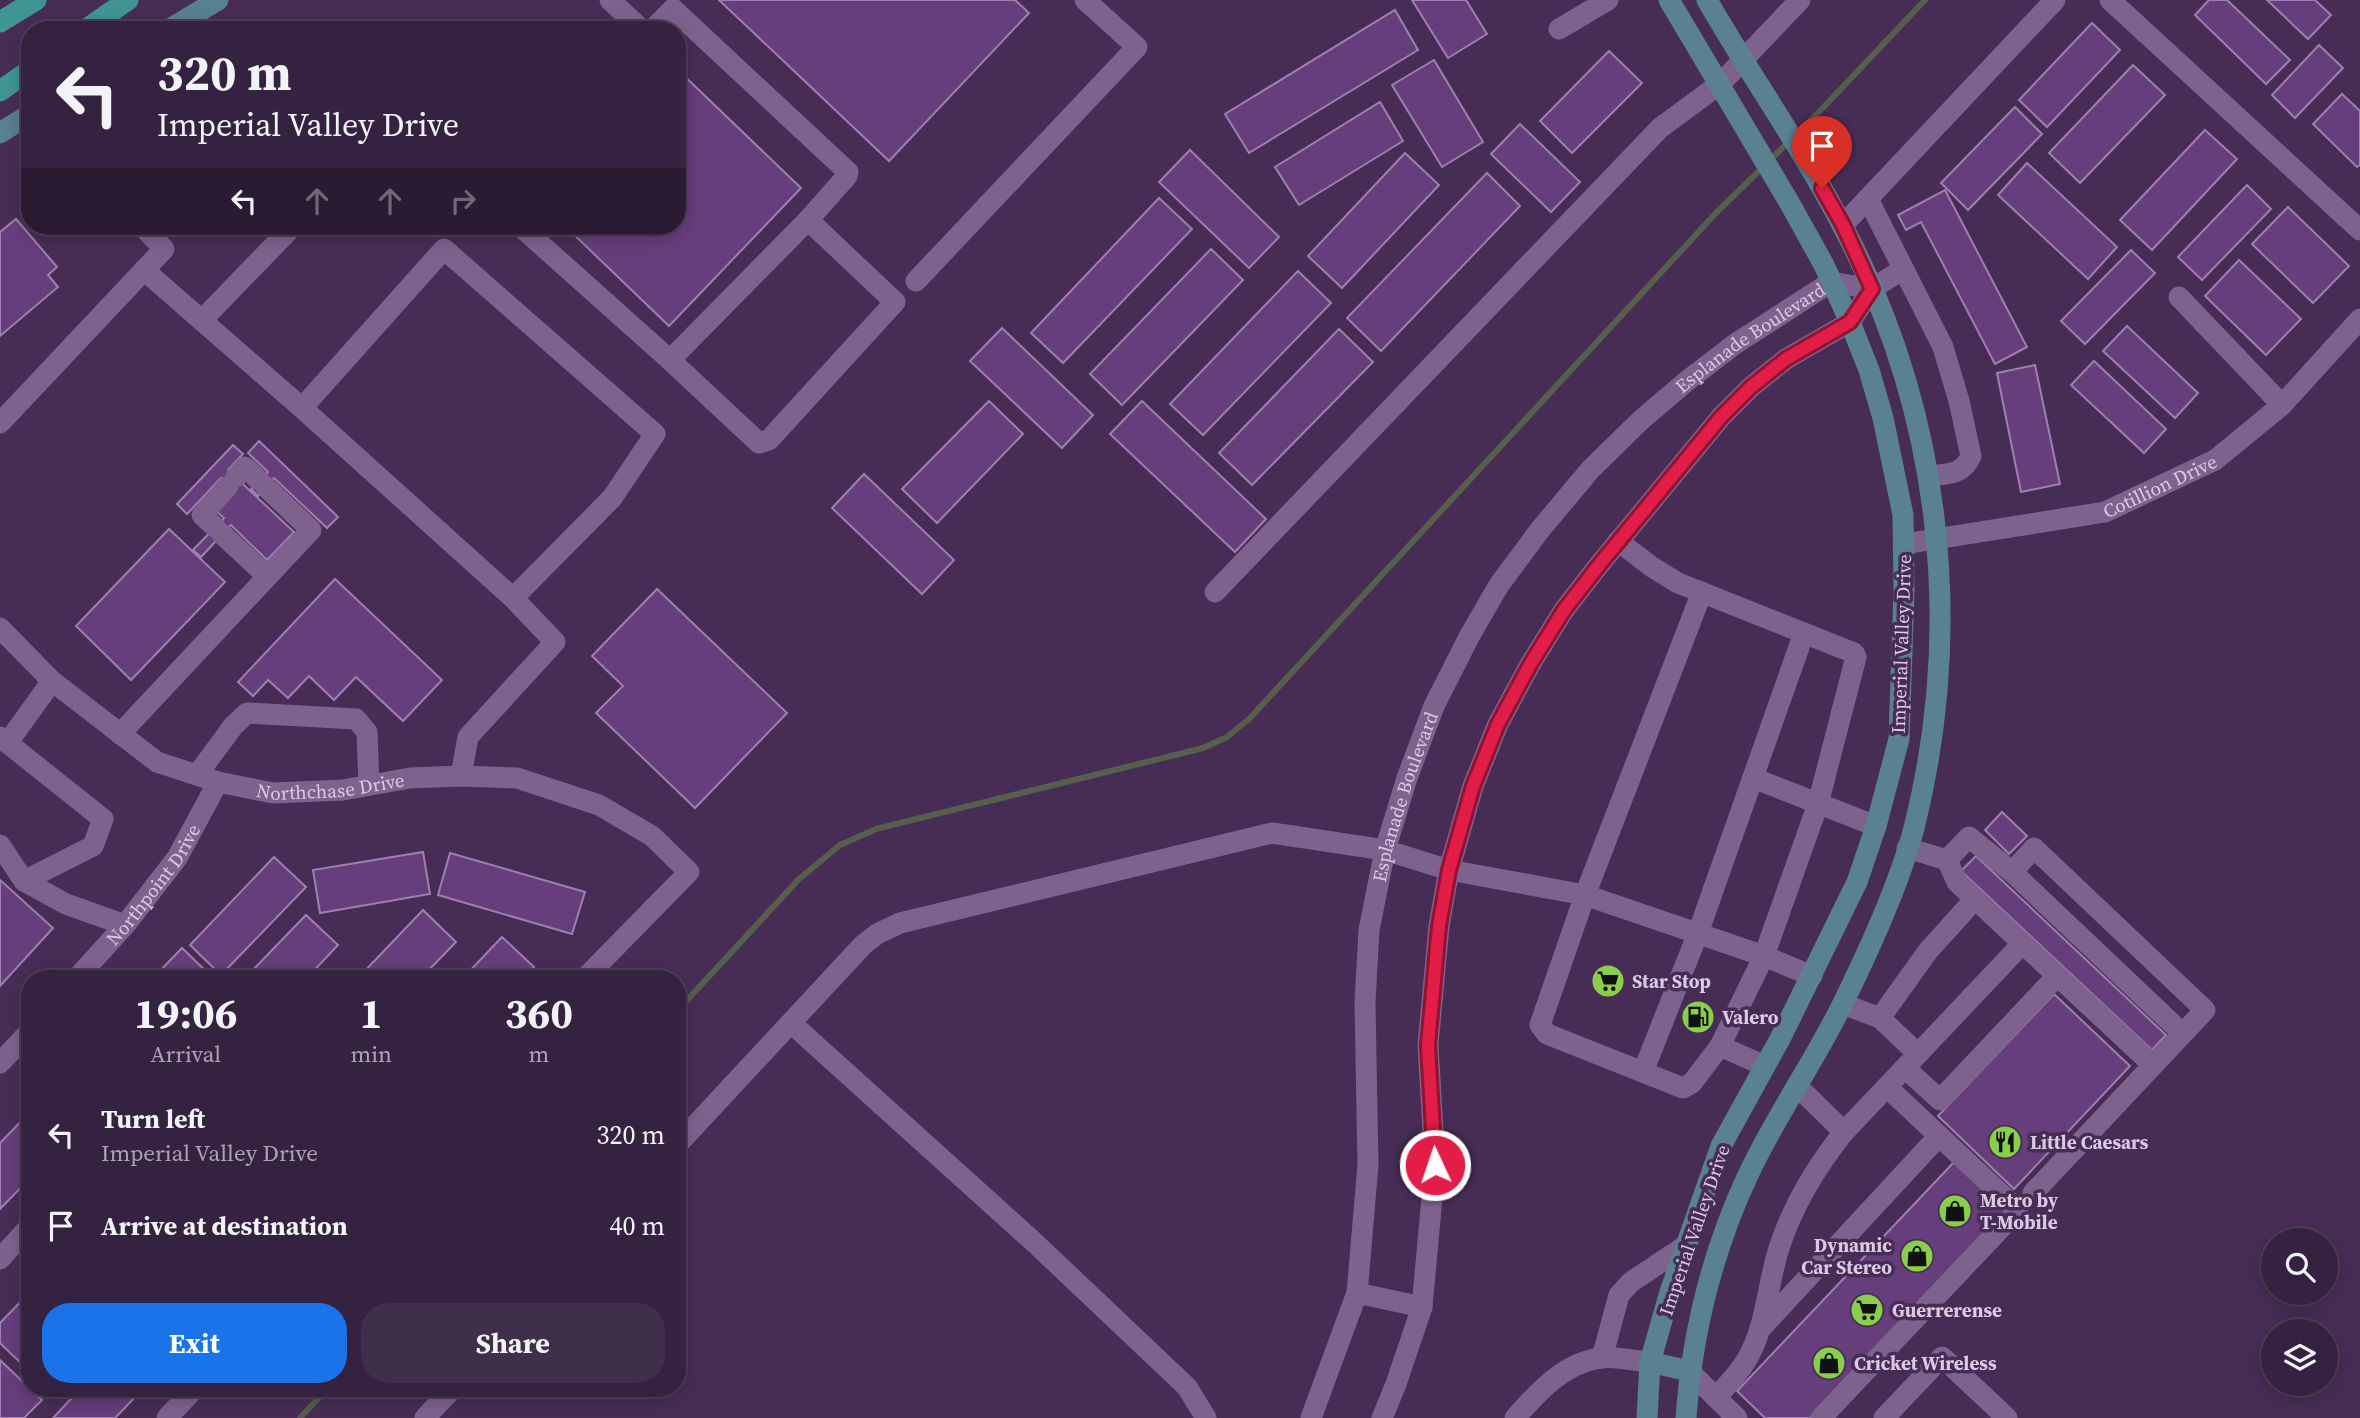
<!DOCTYPE html>
<style>
body{margin:0;font-family:"Source Serif 4",serif;background:#402f4b;color:#f1f3f6;height:100vh;display:flex;flex-direction:column;font-size:26px;white-space:nowrap}
*{box-sizing:border-box;margin:0}
p{font-size:23px;color:#aaa4b1}
.icon{flex:none;width:38px;height:38px;fill:none;stroke:currentColor;stroke-width:2;stroke-linecap:round;stroke-linejoin:round}
.map{position:relative;flex:1;overflow:hidden}
.details{position:absolute;left:21px;top:970px;width:665px;height:427px;display:flex;flex-direction:column;background:#352240;border-radius:28px;box-shadow:0 4px 18px #0003,0 0 0 2px #4f3f59}
.details>*{flex:none}
.guide{position:absolute;left:21px;top:21px;width:665px;height:214px;border-radius:28px;box-shadow:0 4px 18px #0003,0 0 0 2px #4f3f59;background:#352240;color:#f1f3f6;overflow:hidden}
.tools{position:absolute;left:2261px;top:1228px;display:grid;gap:14px}
.tools a{display:grid;place-items:center;width:77px;height:77px;border-radius:50%;background:#352240;box-shadow:0 4px 18px #0003,0 0 0 2px #4f3f59;font-size:35px}
.pin{position:absolute;display:grid;place-items:center;width:60px;height:60px;color:#fff;margin:-72px -30px;border-radius:50% 50% 50% 0;rotate:-45deg;box-shadow:0 0 7px #0007}
.pin .icon{rotate:45deg}
.me{position:absolute;width:77px;margin:-38px;rotate:357deg;stroke-linejoin:round;filter:drop-shadow(0 0 5px #0008)}
.turn{display:flex;align-items:center;gap:24px;height:147px;padding:0 21px;font-size:32px}
.turn .icon{width:91px;height:91px;stroke-width:2.5}
.turn b{display:block;font-size:49px;line-height:60px}
.lanes{display:flex;align-items:center;height:66px;padding:0 21px;background:#0003;justify-content:center;gap:35px;direction:ltr}
.lanes .off{opacity:.35}
.eta{display:flex;justify-content:space-evenly;align-items:center;height:119px;text-align:center}
.eta b{font-size:42px;font-weight:700;line-height:49px}
.cta{display:flex;gap:14px;margin-top:auto;padding:14px 21px}
.cta a{flex:1;height:80px;border-radius:28px;background:#1a73e8;color:#fff;font-size:28px;font-weight:700;line-height:80px;text-align:center}
.cta a+a{background:#402f4b;color:#f1f3f6}
ul{padding:0;list-style:none}
li{display:flex;align-items:center;gap:21px;height:91px;padding:0 21px}
li div{flex:1}
li b{display:block;font-size:26px}
li em{font-style:normal}
.map>svg:first-child{display:block}
.lines{fill:none;stroke-linecap:round;stroke-linejoin:round}
.stream{stroke:#565e4c;stroke-width:6}
.building{fill:#663e7b;stroke:#9d80ae;stroke-width:2}
.minor{stroke:#7e628e;stroke-width:21}
.major{stroke:#598190;stroke-width:21}
.highway{stroke:#409592;stroke-width:21}
.route-casing{stroke:#92132f;stroke-width:18}
.route{stroke:#e11d48;stroke-width:12}
.labels{text-anchor:middle;dominant-baseline:central;stroke-width:7;stroke-linejoin:round;paint-order:stroke}
.street-label{font-size:19px;fill:#dacae3;stroke:#472d55}
.poi-label{font-size:19px;font-weight:bold;fill:#dacae3;stroke:#472d55;text-anchor:start}
</style>
<div class="map">
<svg width="2360" height="1418" viewBox="0 0 2360 1418">
<rect width="100%" height="100%" fill="#472d55"/>
<g class="lines">
<g class="stream">
<polyline points="677,1011 799,879 840,845 876,829 1203,748 1227,737 1249,719 1715,214 1819,112 1925,0"/>
<polyline points="300,1418 328,1388"/>
</g>
</g>
<g class="building">
<polygon points="719,0 1015,0 1029,13 889,161"/>
<polygon points="1412,0 1466,0 1487,34 1448,58"/>
<polygon points="2209,0 2227,0 2290,60 2266,84 2195,15"/>
<polygon points="2267,0 2315,0 2331,15 2308,39"/>
<polygon points="1395,10 1418,50 1249,153 1225,114"/>
<polygon points="2092,23 2120,50 2047,127 2019,100"/>
<polygon points="2319,45 2343,68 2295,118 2272,95"/>
<polygon points="1609,51 1642,83 1572,153 1540,121"/>
<polygon points="1434,60 1483,142 1442,167 1392,85"/>
<polygon points="2133,65 2165,95 2080,183 2049,153"/>
<polygon points="677,69 801,188 669,326 565,226 677,226"/>
<polygon points="2342,94 2360,111 2360,165 2357,167 2313,124"/>
<polygon points="1380,102 1403,141 1299,205 1275,167"/>
<polygon points="2015,107 2042,134 1968,210 1941,183"/>
<polygon points="1520,124 1580,182 1551,212 1491,154"/>
<polygon points="2205,130 2237,159 2152,250 2120,220"/>
<polygon points="1190,150 1279,237 1249,268 1159,182"/>
<polygon points="1405,153 1439,185 1342,288 1308,256"/>
<polygon points="2027,163 2117,247 2088,279 1998,195"/>
<polygon points="1487,173 1520,206 1381,351 1347,318"/>
<polygon points="2247,185 2271,209 2202,280 2178,257"/>
<polygon points="1945,190 2027,347 1995,364 1921,222 1906,230 1898,215"/>
<polygon points="1159,198 1192,229 1063,363 1031,333"/>
<polygon points="2288,207 2349,266 2313,303 2252,244"/>
<polygon points="16,219 57,267 48,275 58,287 0,336 0,232"/>
<polygon points="1211,249 1243,280 1122,405 1090,374"/>
<polygon points="2131,250 2155,273 2085,344 2061,321"/>
<polygon points="2239,260 2301,319 2266,355 2205,296"/>
<polygon points="1298,271 1331,303 1203,435 1170,404"/>
<polygon points="2127,326 2198,393 2175,418 2103,351"/>
<polygon points="1002,328 1093,415 1062,448 970,361"/>
<polygon points="1339,329 1373,362 1252,485 1219,453"/>
<polygon points="2094,361 2166,429 2144,453 2071,385"/>
<polygon points="2035,365 2060,484 2021,492 1997,373"/>
<polygon points="989,401 1023,434 937,523 902,489"/>
<polygon points="1142,401 1266,519 1235,552 1110,434"/>
<polygon points="259,441 338,517 327,528 274,478 258,496 251,489 268,472 248,453"/>
<polygon points="233,445 243,454 228,470 294,532 267,560 231,525 201,557 193,550 224,518 216,511 235,492 221,478 187,514 177,504"/>
<polygon points="864,474 954,560 922,594 832,508"/>
<polygon points="169,529 225,582 131,680 76,626"/>
<polygon points="335,579 442,680 403,721 356,677 334,700 309,676 288,698 268,680 253,696 238,682"/>
<polygon points="657,589 787,713 695,808 596,713 623,686 592,656"/>
<polygon points="2002,812 2027,836 2009,854 1985,830"/>
<polygon points="423,852 430,894 320,913 313,870"/>
<polygon points="450,853 585,892 572,934 438,895"/>
<polygon points="1976,856 2166,1035 2152,1050 1961,871"/>
<polygon points="274,857 306,887 221,975 190,945"/>
<polygon points="0,880 53,928 0,986"/>
<polygon points="423,910 456,942 421,978 358,978"/>
<polygon points="306,915 338,945 307,978 245,978"/>
<polygon points="502,937 534,967 524,978 463,978"/>
<polygon points="182,948 213,978 153,978"/>
<polygon points="2054,994 2130,1066 2014,1189 1938,1116"/>
<polygon points="30,1112 30,1178 0,1209 0,1143"/>
<polygon points="1956,1160 2008,1210 1810,1418 1765,1418 1737,1391"/>
<polygon points="30,1292 30,1358 23,1365 0,1343 0,1323"/>
<polygon points="0,1360 42,1400 24,1418 0,1418"/>
<polygon points="81,1388 144,1388 115,1418 53,1418"/>
</g>
<g class="lines">
<g class="minor">
<polyline points="610,0 642,30"/>
<polyline points="2110,0 2360,230"/>
<polyline points="1559,29 1608,0"/>
<path d="M1868 199 1943 347 1959 401 1971 456C1963 475 1947 474 1928 476"/>
<polyline points="1843,225 2055,0"/>
<polyline points="520,226 670,360 808,220 847,176 848,172 673,9 652,30"/>
<polyline points="144,270 302,408 513,598 555,642 468,737 461,776"/>
<polyline points="916,281 1137,47 1085,0"/>
<polyline points="2179,297 2282,405"/>
<polyline points="202,320 293,226"/>
<polyline points="670,360 759,443 769,440 895,302 808,220"/>
<polyline points="302,408 444,249 655,434 612,498 513,598"/>
<polyline points="0,423 164,249 142,226"/>
<polyline points="236,477 245,467 259,480"/>
<polyline points="215,527 202,515 228,486"/>
<polyline points="222,534 267,576"/>
<polyline points="1618,541 1652,567 1678,583 1854,653 1856,657 1818,804 1764,956 1720,1046 1765,1066"/>
<path id="s1" d="M1904 544 2105 512 2215 460 2282 405 2360 319"/>
<polyline points="1215,592 1660,128 1721,83 1800,0"/>
<polyline points="1702,592 1585,895 1540,1025 1547,1034 1683,1088 1692,1083 1720,1046"/>
<path id="s2" d="M0 628 52 681 157 762 218 782 273 793 343 790 410 778 461 776 517 778 599 805 652 836 689 872 585 978"/>
<polyline points="120,734 311,530 266,487"/>
<polyline points="0,737 103,819 93,846 24,881"/>
<polyline points="8,742 52,681"/>
<polyline points="197,775 234,725 247,713 356,719 367,732 369,785"/>
<polyline points="1753,778 1876,826"/>
<polyline points="0,845 24,881 66,904 125,925"/>
<polyline points="1907,848 1947,860"/>
<polyline points="2012,872 2034,848 2205,1010 2033,1193"/>
<path id="s3" d="M77 978 125 925 177 858 218 782"/>
<polyline points="1843,1004 1880,1018 1918,1054"/>
<polyline points="1880,1018 1928,951 1975,899"/>
<polyline points="791,1023 1036,1244 1187,1387 1206,1418"/>
<polyline points="0,1063 30,1031"/>
<polyline points="2153,1065 1957,882 1947,860 1969,837 2012,872 2182,1033"/>
<polyline points="1905,1068 1940,1100 2057,976"/>
<polyline points="1643,1072 1698,933 1804,633"/>
<polyline points="1797,1086 1844,1132"/>
<polyline points="677,1145 863,945 877,934 900,923 1272,833 1385,850 1449,870 1585,895 1764,956 1812,976"/>
<polyline points="0,1259 30,1226"/>
<polyline points="1357,1293 1422,1307"/>
<polyline points="1762,1327 1939,1136"/>
<polyline points="1602,1358 1619,1295 1631,1282 1685,1246"/>
<polyline points="1689,1371 1737,1418"/>
<path d="M1716 1398C1726 1386 1738 1374 1746 1361 1767 1326 1767 1285 1779 1248 1793 1205 1816 1167 1844 1132L2022 944"/>
<polyline points="167,1418 195,1388"/>
<polyline points="425,1418 453,1388"/>
<path id="s4" d="M1311 1418 1357 1293 1368 1165 1365 1002 1369 930 1385 850 1407 778 1434 706 1470 635 1499 585 1539 531 1590 470 1641 420 1688 380 1735 344 1831 282 1872 289"/>
<polyline points="1382,1418 1396,1384 1422,1307 1435,1165 1428,1045 1439,926 1449,870 1473,786 1498,724 1531,663 1564,610 1599,565 1721,417 1751,387 1786,359 1850,322 1872,289 1903,269"/>
<path d="M1515 1418C1538 1392 1564 1363 1600 1358 1615 1356 1634 1361 1650 1362"/>
<polyline points="1821,1418 2018,1210 1887,1087"/>
<polyline points="1884,1418 1942,1357 2007,1418"/>
</g>
<g class="major">
<polyline points="168,30 218,0"/>
<polyline points="0,133 30,114"/>
<polyline points="1650,1362 1689,1371"/>
<polyline points="1647,1418 1650,1362 1670,1292 1721,1146 1781,1037 1857,882 1876,826 1899,739 1904,591 1903,515 1883,418 1869,370 1850,322 1824,265 1789,202 1669,0"/>
<path d="M1686 1418C1692 1334 1712 1252 1748 1175 1776 1115 1815 1061 1844 1001 1870 948 1901 881 1915 824 1965 620 1940 408 1841 223 1801 146 1750 75 1707 0"/>
</g>
<g class="highway">
<polyline points="0,22 36,0"/>
<polyline points="85,30 128,0"/>
<polyline points="0,91 30,70"/>
</g>
</g>
<g class="lines">
<defs>
<polyline id="route" points="1435,1165 1428,1045 1439,926 1449,870 1473,786 1498,724 1531,663 1564,610 1599,565 1721,417 1751,387 1786,359 1850,322 1872,289 1843,225 1822,188"/>
</defs>
<use href="#route" class="route-casing"/>
<use href="#route" class="route"/>
</g>
<defs>
<symbol id="supermarket-disc" viewBox="-11 -11 22 22"><circle r="9.5" fill="#89cf49" stroke="#472d55"/><path d="M-6-5.5h2.5l.6 2H6L4.5 2H-2.5L-4.4-4H-6ZM-1.5 3.2a1.3 1.3 0 1 0 .1 0ZM3 3.2a1.3 1.3 0 1 0 .1 0Z" fill="#111"/></symbol>
<symbol id="fuel-disc" viewBox="-11 -11 22 22"><circle r="9.5" fill="#89cf49" stroke="#472d55"/><path d="M-5.5-6h7V0h2V4h1.3V-2.5L3-4.5l.8-.8L6-3V5H2.5V1h-1V6h-7ZM-4.2-4.7v3.2H.2V-4.7Z" fill="#111"/></symbol>
<symbol id="restaurant-disc" viewBox="-11 -11 22 22"><circle r="9.5" fill="#89cf49" stroke="#472d55"/><path d="M-5-6h1v4h1v-4h1v4h1v-4h1v5L-1.5 .5V6h-2V.5L-5-1ZM5-6V6H3V1.5H1.5Q1.5-4 5-6Z" fill="#111"/></symbol>
<symbol id="shop-disc" viewBox="-11 -11 22 22"><circle r="9.5" fill="#89cf49" stroke="#472d55"/><path d="M-5-2.5h2.3a2.7 3.5 0 0 1 5.4 0H5L5.5 6h-11ZM-1.5-2.5h3a1.5 2.3 0 0 0-3 0Z" fill="#111"/></symbol>
</defs>
<g fill-rule="evenodd">
<use href="#supermarket-disc" x="1589" y="962" width="38" height="38"/>
<use href="#fuel-disc" x="1679" y="998" width="38" height="38"/>
<use href="#restaurant-disc" x="1986" y="1123" width="38" height="38"/>
<use href="#shop-disc" x="1936" y="1192" width="38" height="38"/>
<use href="#shop-disc" x="1898" y="1237" width="38" height="38"/>
<use href="#supermarket-disc" x="1848" y="1291" width="38" height="38"/>
<use href="#shop-disc" x="1810" y="1344" width="38" height="38"/>
</g>
<g class="labels">
<g class="street-label">
<text stroke="none"><textPath href="#s4" startOffset="1223">Esplanade Boulevard</textPath></text>
<text stroke="none"><textPath href="#s1" startOffset="264">Cotillion Drive</textPath></text>
<text transform="translate(1901 644) rotate(-88)">Imperial Valley Drive</text>
<text stroke="none"><textPath href="#s2" startOffset="385">Northchase Drive</textPath></text>
<text stroke="none"><textPath href="#s4" startOffset="635">Esplanade Boulevard</textPath></text>
<text stroke="none"><textPath href="#s3" startOffset="121">Northpoint Drive</textPath></text>
<text transform="translate(1694 1230) rotate(-71)">Imperial Valley Drive</text>
</g>
<g class="poi-label">
<text x="1632" y="981">Star Stop</text>
<text x="1722" y="1017">Valero</text>
<text x="2030" y="1142">Little Caesars</text>
<text x="1980" y="1200">Metro by<tspan x="1980" dy="22">T-Mobile</tspan></text>
<text x="1892" y="1245" text-anchor="end">Dynamic<tspan x="1892" dy="22">Car Stereo</tspan></text>
<text x="1892" y="1310">Guerrerense</text>
<text x="1854" y="1363">Cricket Wireless</text>
</g>
</g>
</svg>
<div class="tools">
<a><svg class="icon" aria-label="search" viewBox="0 0 24 24"><circle cx="10" cy="10" r="6"/><path d="M15 15l6 6"/></svg></a>
<a><svg class="icon" aria-label="layers" viewBox="0 0 24 24"><path d="M12 4l9 5-9 5-9-5zM3 14l9 5 9-5"/></svg></a>
</div>
<div class="pin" style="left:1822px;top:188px;background:#d93025"><svg class="icon" aria-label="arrive" viewBox="0 0 24 24"><path d="M6 21V4h12l-3 4 3 4H6"/></svg></div>
<svg class="me" style="left:1435px;top:1165px" viewBox="-20 -20 40 40"><circle r="17" fill="#e11d48" stroke="#fff" stroke-width="3"/><path d="M0-11L8 9 0 5-8 9z" fill="#fff"/></svg>
<div class="guide">
<div class="turn"><svg class="icon" aria-label="left" viewBox="0 0 24 24"><path d="M17 20v-9H6M10 6l-5 5 5 5"/></svg><div><b>320 m</b>Imperial Valley Drive</div></div>
<div class="lanes"><svg class="icon" aria-label="left" viewBox="0 0 24 24"><path d="M17 20v-9H6M10 6l-5 5 5 5"/></svg><svg class="icon off" aria-label="ahead" viewBox="0 0 24 24"><path d="M12 20V5M6 11l6-6 6 6"/></svg><svg class="icon off" aria-label="ahead" viewBox="0 0 24 24"><path d="M12 20V5M6 11l6-6 6 6"/></svg><svg class="icon off" aria-label="right" viewBox="0 0 24 24"><path d="M7 20v-9h11M14 6l5 5-5 5"/></svg></div>
</div>
<section class="details">
<div class="eta">
<div><b>19:06</b><p>Arrival</p></div>
<div><b>1</b><p>min</p></div>
<div><b>360</b><p>m</p></div>
</div>
<ul>
<li><svg class="icon" aria-label="left" viewBox="0 0 24 24"><path d="M17 20v-9H6M10 6l-5 5 5 5"/></svg><div><b>Turn left</b><p>Imperial Valley Drive</p></div><em>320 m</em></li>
<li><svg class="icon" aria-label="arrive" viewBox="0 0 24 24"><path d="M6 21V4h12l-3 4 3 4H6"/></svg><div><b>Arrive at destination</b></div><em>40 m</em></li>
</ul>
<div class="cta"><a>Exit</a><a>Share</a></div>
</section>
</div>
